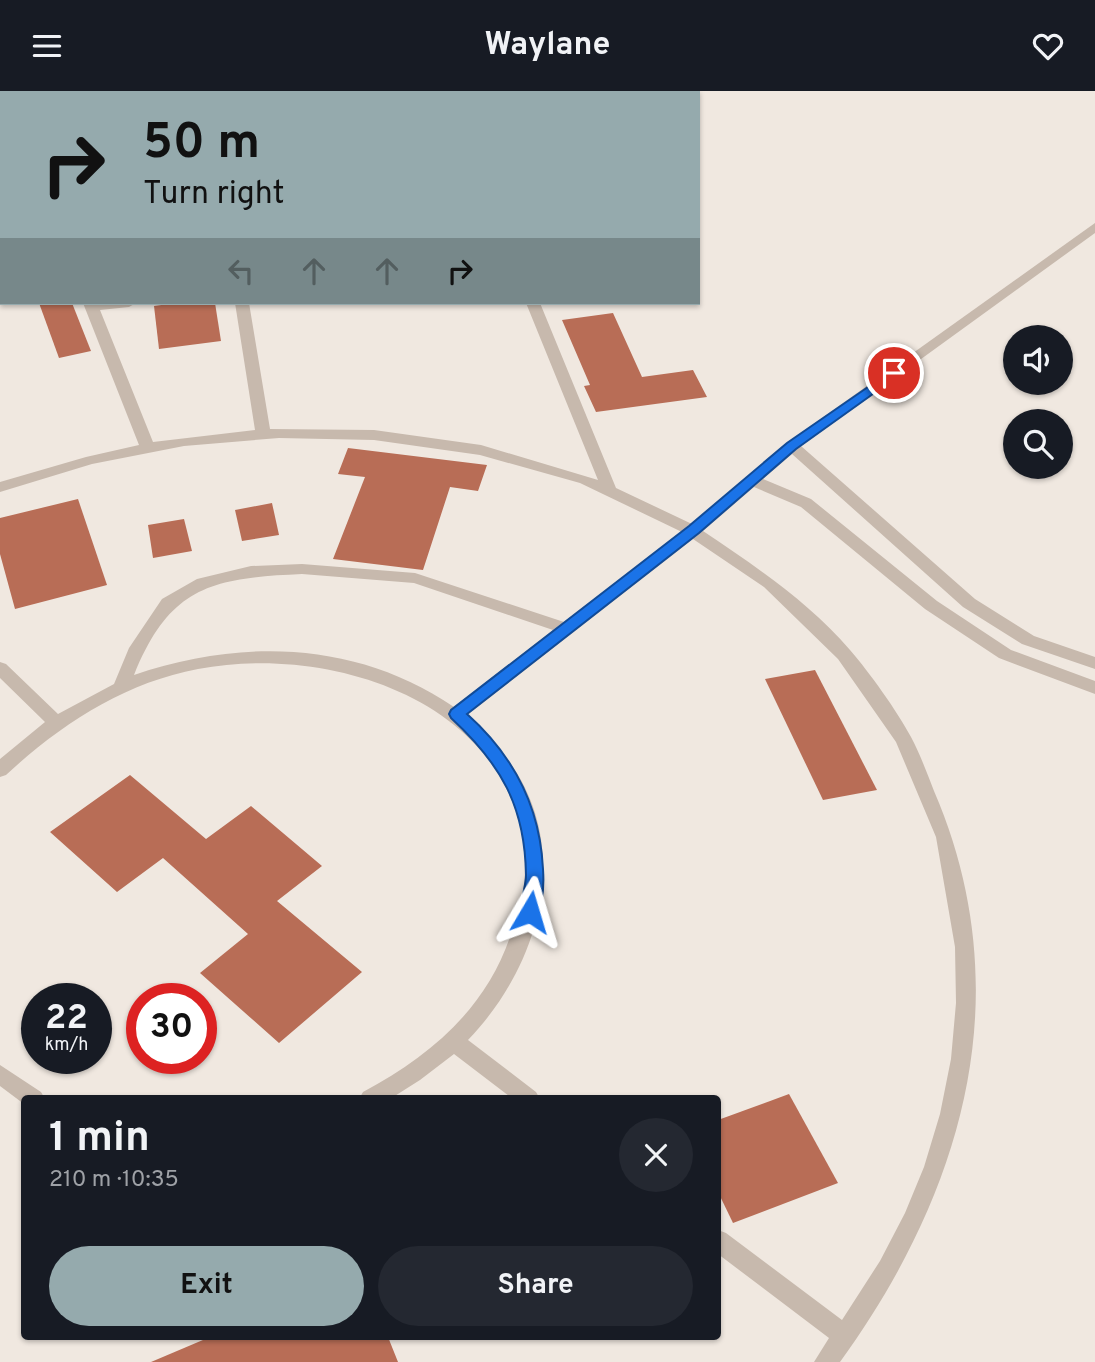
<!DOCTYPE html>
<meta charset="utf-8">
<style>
body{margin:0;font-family:Overpass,sans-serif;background:#242831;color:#f1f3f6;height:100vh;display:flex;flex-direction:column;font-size:26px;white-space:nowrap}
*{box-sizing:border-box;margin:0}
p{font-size:23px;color:#9ea1a6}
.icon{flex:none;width:38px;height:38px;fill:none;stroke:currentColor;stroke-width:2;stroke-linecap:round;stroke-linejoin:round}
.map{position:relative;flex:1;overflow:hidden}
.side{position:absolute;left:21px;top:1004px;width:700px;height:245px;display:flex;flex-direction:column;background:#171b24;border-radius:7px;box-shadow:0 2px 5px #0004}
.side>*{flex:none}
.hud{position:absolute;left:0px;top:0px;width:700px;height:214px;box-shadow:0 2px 5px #0004;background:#95aaad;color:#111;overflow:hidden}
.buttons{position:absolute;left:1003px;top:234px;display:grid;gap:14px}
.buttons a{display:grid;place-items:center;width:70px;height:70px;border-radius:50%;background:#171b24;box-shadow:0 2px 5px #0004;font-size:35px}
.speed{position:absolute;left:21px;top:892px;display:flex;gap:14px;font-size:35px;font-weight:700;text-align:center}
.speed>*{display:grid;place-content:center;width:91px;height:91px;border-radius:50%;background:#171b24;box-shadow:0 2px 5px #0004;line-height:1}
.speed small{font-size:18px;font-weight:400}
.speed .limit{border:10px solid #d22;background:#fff;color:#111}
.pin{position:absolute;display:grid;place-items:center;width:60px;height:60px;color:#fff;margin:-30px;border:4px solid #fff;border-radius:50%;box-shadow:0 2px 7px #0007}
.me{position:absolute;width:77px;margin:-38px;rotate:7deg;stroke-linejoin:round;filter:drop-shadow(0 0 5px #0008)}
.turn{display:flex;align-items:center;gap:24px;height:147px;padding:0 28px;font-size:32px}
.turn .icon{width:91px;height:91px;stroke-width:2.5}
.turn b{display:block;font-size:49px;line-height:60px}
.lanes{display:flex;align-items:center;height:66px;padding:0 28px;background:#0003;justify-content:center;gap:35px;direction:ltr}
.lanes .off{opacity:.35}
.round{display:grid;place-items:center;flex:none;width:74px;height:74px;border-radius:37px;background:#242831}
.summary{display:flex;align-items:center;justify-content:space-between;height:119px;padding:0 28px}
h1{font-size:42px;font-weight:700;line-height:52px}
.button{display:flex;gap:14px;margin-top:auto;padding:14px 28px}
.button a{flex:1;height:80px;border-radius:42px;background:#95aaad;color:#111;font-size:28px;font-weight:700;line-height:80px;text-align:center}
.button a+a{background:#242831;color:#f1f3f6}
header{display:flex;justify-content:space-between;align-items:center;height:91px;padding:0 28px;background:#171b24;font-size:32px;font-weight:700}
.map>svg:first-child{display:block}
.building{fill:#b86d56}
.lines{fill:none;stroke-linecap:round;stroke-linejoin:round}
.street{fill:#c7b9ad;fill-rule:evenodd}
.route{fill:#1a73e8;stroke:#114b97;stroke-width:2}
</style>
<header><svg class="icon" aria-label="menu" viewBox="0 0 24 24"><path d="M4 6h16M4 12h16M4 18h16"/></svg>Waylane<svg class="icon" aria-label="heart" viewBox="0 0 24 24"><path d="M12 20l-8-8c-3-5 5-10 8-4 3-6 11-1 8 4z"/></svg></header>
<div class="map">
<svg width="1095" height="1271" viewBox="0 0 1095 1271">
<rect width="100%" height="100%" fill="#f0e8e0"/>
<g class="building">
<polygon points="39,212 72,212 91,260 59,267"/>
<polygon points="176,212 215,212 221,250 159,258 154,215"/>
<polygon points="613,222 642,286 693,279 707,306 596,321 584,295 590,294 562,229"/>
<polygon points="348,357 487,374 478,400 450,396 423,479 333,468 365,386 338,383"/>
<polygon points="78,408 107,494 15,518 0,463 0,427"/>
<polygon points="272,412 279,444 242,450 235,419"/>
<polygon points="184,428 192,460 153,467 148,434"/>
<polygon points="815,579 877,699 823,709 765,588"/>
<polygon points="130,684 206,748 251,715 322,775 277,810 362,881 279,952 200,882 248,843 163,767 117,801 50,741"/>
<polygon points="789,1003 838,1092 733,1132 718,1101 718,1029"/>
<polygon points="210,1246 388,1246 398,1271 151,1271"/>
</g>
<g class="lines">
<g class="street">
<path d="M1095 132V142L801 355 975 508 1034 545 1095 566V578L1022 553 963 516 792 363 763 388 811 408 937 510 1011 559 1095 590V603L999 567 925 518 801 416 754 396 703 440C755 475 809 511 850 559 870 582 897 620 911 646 920 663 927 682 934 700 1021 902 964 1100 840 1271H814L829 1247 718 1163V1139L726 1142 842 1229 880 1170 905 1122 924 1076 940 1023 951 968 956 912 955 856 936 746 896 651 838 568 764 496 693 448 466 625C480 634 489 647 500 659 576 748 543 871 468 949L536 1001 540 1008H513L454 963 420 989 390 1008H359L363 1001C432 964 488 916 512 840 516 827 523 812 524 799 540 623 344 550 198 578 124 592 61 633 6 684L0 686V668L45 631 0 587V571L6 573 58 623 114 593 129 557 162 508 197 488 251 475 302 473 415 482 564 531 682 441 580 392 480 364 374 349 279 347 184 355 92 373 0 401V391L86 366 139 354 83 212H136L129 216 100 219 153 351 255 339 235 212H249L270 338 374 339 481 354 598 389 526 212H540L616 397 692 433 787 352ZM302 483 414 492 553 539 454 616C357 550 242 547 134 584 170 495 212 487 302 483Z"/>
<polygon points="0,974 41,1001 45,1008 24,1008 24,1013 0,995"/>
</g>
</g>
<path class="route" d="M894 278 898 279V285L796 358 699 442 467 623C514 665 540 715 543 778 544 793 543 813 536 826L530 828 524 826C518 814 526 797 526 784 525 715 501 673 451 627L449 623 451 619 689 435 787 352Z"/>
</svg>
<div class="buttons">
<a><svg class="icon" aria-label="sound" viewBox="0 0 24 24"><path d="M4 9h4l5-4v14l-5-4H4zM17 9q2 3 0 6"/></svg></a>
<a><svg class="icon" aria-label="search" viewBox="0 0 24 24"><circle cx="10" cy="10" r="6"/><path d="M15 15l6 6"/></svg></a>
</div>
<div class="speed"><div>22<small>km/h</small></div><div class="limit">30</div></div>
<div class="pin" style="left:894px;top:282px;background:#d93025"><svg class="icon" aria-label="arrive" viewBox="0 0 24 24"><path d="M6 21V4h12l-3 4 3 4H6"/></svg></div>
<svg class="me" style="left:530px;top:821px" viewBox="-20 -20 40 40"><path d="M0-17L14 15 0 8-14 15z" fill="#1a73e8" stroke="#fff" stroke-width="4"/></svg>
<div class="hud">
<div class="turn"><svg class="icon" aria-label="right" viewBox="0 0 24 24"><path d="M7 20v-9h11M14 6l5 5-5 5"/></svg><div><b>50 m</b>Turn right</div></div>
<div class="lanes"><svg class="icon off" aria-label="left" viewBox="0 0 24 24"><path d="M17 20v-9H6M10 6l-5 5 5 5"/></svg><svg class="icon off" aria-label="ahead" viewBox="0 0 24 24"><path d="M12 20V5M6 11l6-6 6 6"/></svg><svg class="icon off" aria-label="ahead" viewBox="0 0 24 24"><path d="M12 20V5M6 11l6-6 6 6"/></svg><svg class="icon" aria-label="right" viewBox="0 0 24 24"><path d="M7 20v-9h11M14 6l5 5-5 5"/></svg></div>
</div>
<section class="side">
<div class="summary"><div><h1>1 min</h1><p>210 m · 10:35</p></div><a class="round"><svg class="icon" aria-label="close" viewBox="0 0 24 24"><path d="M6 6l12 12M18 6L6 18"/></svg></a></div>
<div class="button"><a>Exit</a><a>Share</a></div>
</section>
</div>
